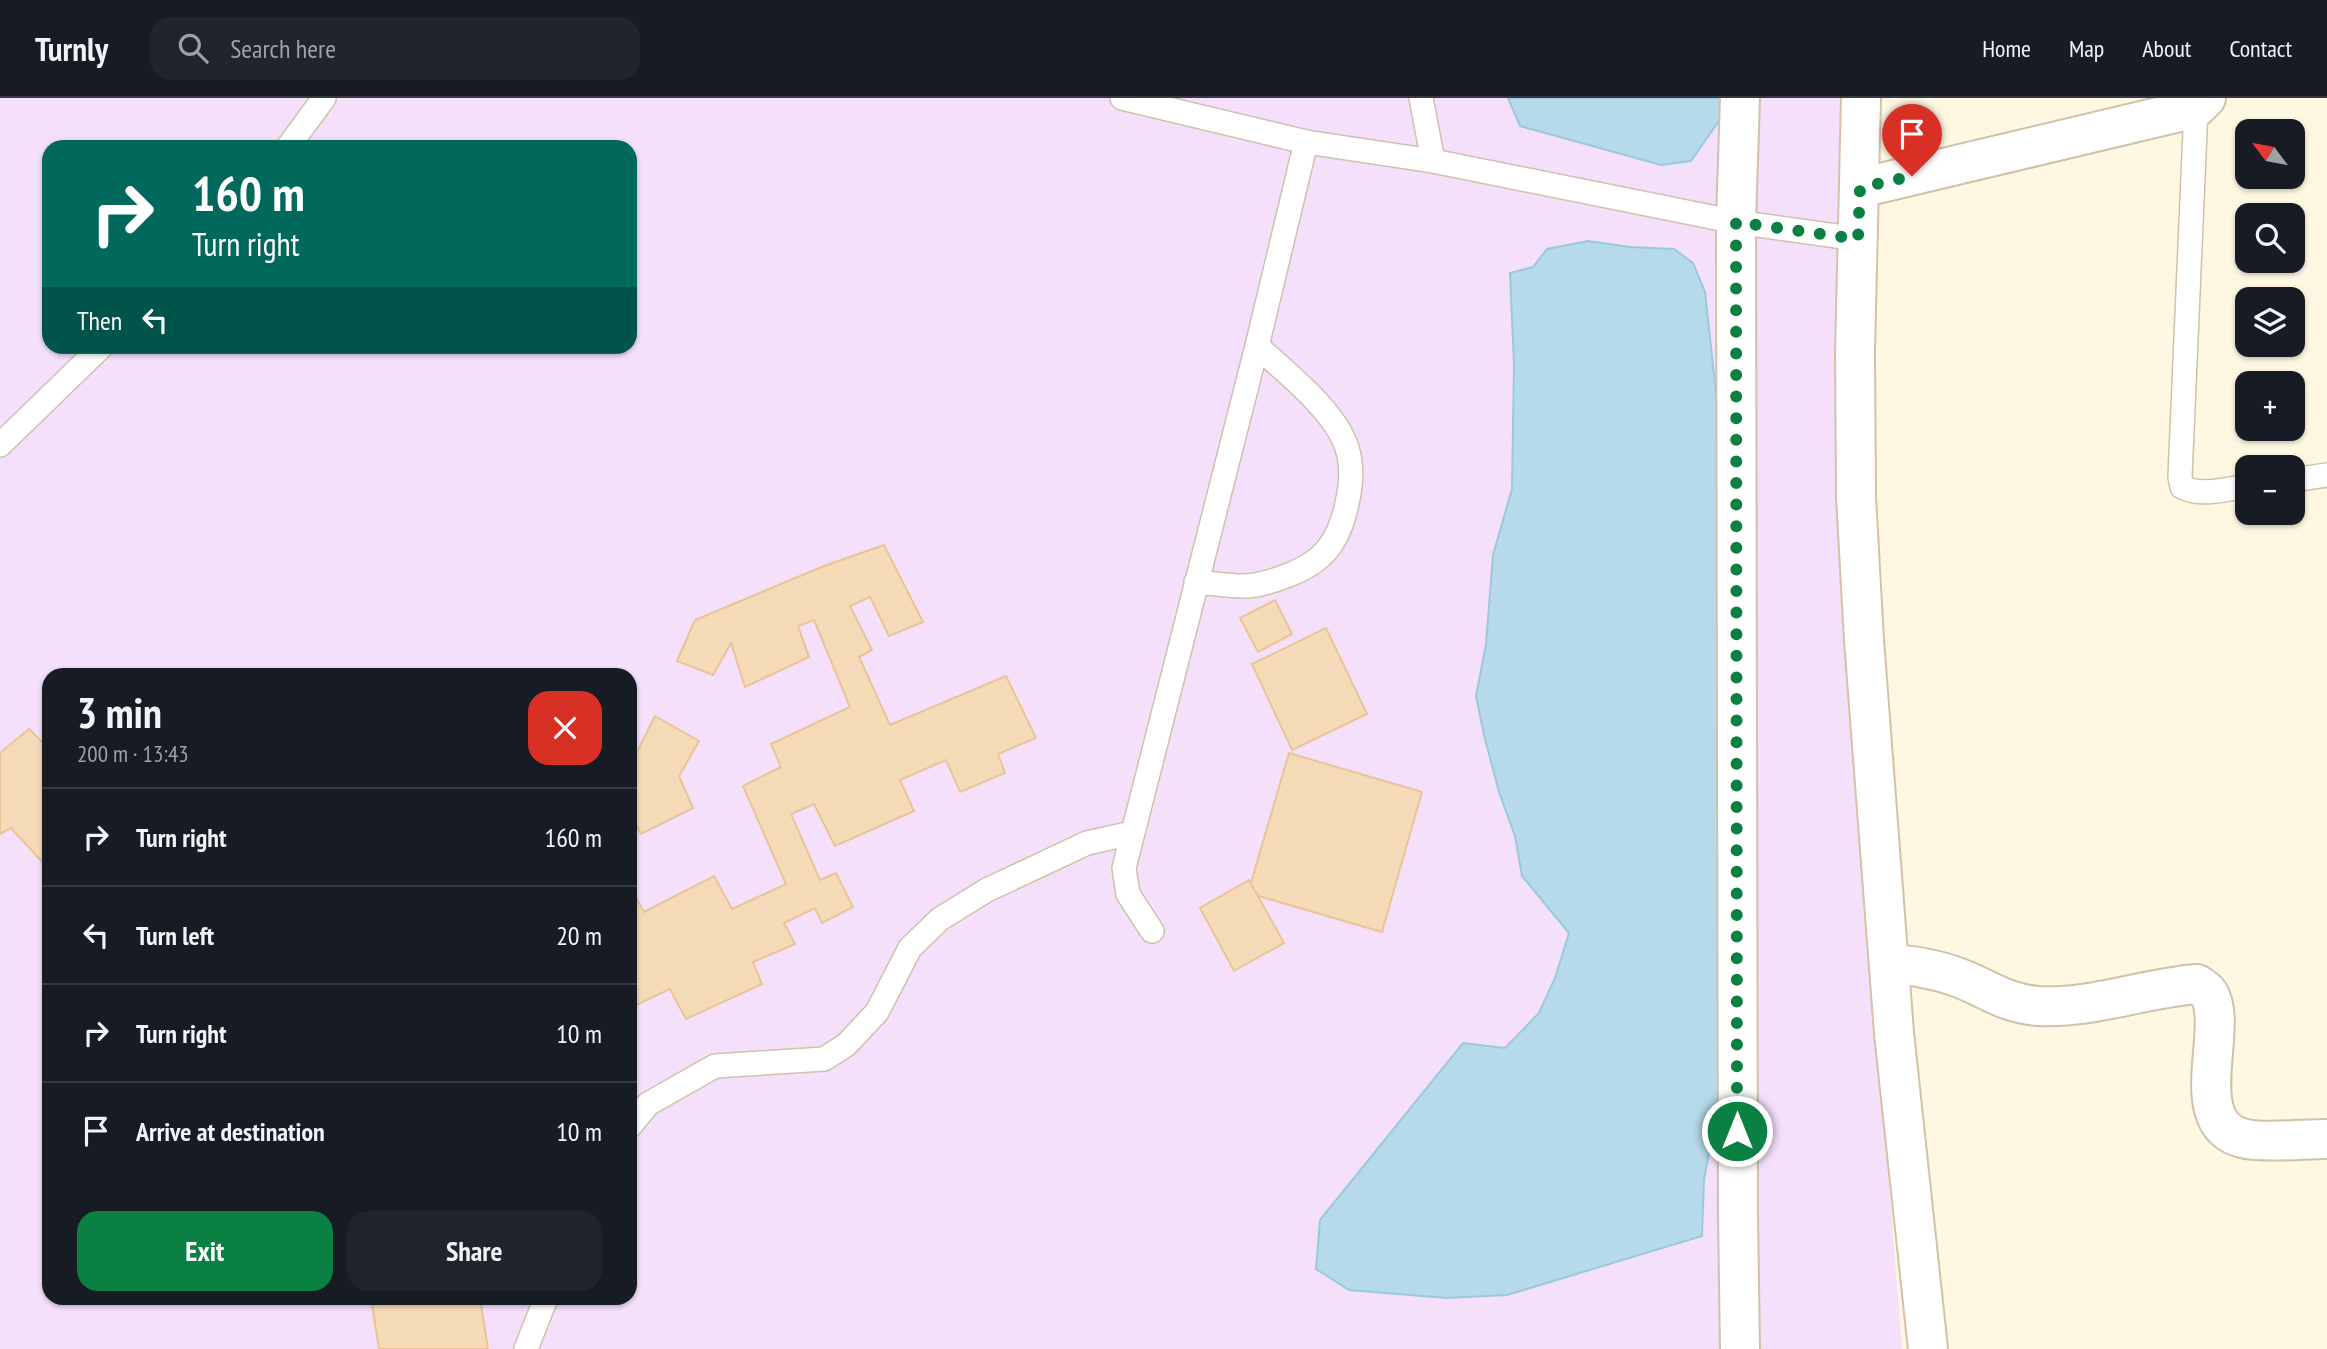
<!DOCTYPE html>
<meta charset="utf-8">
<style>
body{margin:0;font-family:"PT Sans Narrow",sans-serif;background:#20242c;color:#f1f3f6;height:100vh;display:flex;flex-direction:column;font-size:26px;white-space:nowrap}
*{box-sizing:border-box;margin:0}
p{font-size:23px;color:#9ea1a6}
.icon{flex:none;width:38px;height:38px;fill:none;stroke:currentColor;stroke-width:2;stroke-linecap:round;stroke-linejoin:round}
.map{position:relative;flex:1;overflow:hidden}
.side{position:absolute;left:42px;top:570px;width:595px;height:637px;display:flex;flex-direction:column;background:#171b24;border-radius:21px;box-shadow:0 2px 5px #0004}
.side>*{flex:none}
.guide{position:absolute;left:42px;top:42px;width:595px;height:214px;border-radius:21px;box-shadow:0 2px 5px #0004;background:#00695c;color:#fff;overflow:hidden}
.needle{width:46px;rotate:302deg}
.buttons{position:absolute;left:2235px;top:21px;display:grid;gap:14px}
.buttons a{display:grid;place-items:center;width:70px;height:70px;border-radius:14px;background:#171b24;box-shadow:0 2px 5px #0004;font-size:35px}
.pin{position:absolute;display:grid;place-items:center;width:60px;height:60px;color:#fff;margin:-72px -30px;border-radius:50% 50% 50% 0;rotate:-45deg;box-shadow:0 0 7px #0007}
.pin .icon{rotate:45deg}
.me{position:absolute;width:77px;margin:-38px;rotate:0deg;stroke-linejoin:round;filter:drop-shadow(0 0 5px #0008)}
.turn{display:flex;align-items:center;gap:24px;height:147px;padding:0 35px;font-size:32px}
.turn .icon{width:91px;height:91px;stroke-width:2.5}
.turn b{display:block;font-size:49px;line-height:60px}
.then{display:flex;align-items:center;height:66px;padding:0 35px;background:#0003;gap:14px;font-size:26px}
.round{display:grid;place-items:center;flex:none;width:74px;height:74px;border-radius:21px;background:#20242c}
.summary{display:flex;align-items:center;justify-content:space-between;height:119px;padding:0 35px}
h1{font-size:42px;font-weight:800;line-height:52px}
.primary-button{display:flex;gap:14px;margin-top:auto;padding:14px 35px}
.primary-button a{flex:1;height:80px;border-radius:21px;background:#0b8043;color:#fff;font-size:28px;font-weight:800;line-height:80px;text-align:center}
.primary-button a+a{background:#20242c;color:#f1f3f6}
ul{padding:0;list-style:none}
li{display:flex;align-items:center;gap:21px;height:98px;padding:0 35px;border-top:2px solid #363941}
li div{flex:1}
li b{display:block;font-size:26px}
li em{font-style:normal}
header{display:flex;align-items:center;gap:42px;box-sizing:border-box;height:98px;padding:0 35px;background:#171b24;border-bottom:2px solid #363941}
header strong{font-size:33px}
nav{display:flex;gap:38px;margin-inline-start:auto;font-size:24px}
.search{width:490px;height:63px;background:#20242c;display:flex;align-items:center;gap:18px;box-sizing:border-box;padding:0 24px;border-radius:21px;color:#9ea1a6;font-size:26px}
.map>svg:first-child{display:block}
.education{fill:#f5e0fb;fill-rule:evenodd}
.water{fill:#b6daea;stroke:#9bc8dc;stroke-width:2}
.building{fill:#f6dbb9;stroke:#eac497;stroke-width:2}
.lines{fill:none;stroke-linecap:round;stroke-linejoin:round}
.lane-casing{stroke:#d1c1a9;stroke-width:26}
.street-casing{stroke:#d1c1a9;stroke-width:42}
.secondary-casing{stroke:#d4c2a5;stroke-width:42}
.lane{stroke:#fff;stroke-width:23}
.street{stroke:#fff;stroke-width:38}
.secondary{stroke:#fff;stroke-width:38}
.route{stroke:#0b8043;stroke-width:12;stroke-dasharray:0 21.6}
</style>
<header>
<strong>Turnly</strong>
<div class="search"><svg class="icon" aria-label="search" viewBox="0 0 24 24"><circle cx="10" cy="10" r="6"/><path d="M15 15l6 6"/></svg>Search here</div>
<nav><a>Home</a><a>Map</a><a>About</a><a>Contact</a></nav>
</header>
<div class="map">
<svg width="2327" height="1251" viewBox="0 0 2327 1251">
<rect width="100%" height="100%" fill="#fef8e3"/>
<path class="education" d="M0 0H1847L1841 470 1902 1251H0ZM49 49H630V248H49ZM49 578H630V1200H49Z"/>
<g class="water">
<polygon points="1508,0 1722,0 1721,20 1691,63 1661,67 1520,28"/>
<polygon points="1588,143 1630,149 1674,151 1693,165 1705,194 1718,314 1719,998 1704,1082 1702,1138 1507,1197 1447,1200 1349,1192 1316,1171 1320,1122 1463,945 1505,950 1539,915 1555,880 1569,835 1522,778 1515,738 1499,694 1484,637 1476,598 1486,546 1493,457 1512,391 1514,266 1510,175 1533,169 1547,151"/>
</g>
<g class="building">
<polygon points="884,447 923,524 889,538 870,499 850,508 872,552 859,559 890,627 1006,578 1036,640 998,656 1005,675 960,694 946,662 900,682 914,713 835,748 814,706 791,716 820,782 836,775 853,809 822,825 815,810 784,825 795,846 753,864 762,886 686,921 670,891 630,910 630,788 644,814 714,778 732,811 786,786 743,688 781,669 771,646 850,609 814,522 798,528 809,559 745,589 731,545 713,577 677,563 695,522 824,468"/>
<polygon points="1275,502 1292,536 1258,554 1240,520"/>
<polygon points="1326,530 1367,616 1292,652 1252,566"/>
<polygon points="655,618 699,643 679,678 693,710 641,736 630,716 630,655 638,652"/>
<polygon points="29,631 49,651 49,767 47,769 11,730 0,736 0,655"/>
<polygon points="1289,655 1422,694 1382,834 1248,795"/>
<polygon points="1249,782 1284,845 1234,873 1200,810"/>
<polygon points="371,1200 480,1200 488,1251 379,1251"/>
</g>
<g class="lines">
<defs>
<g id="lane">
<polyline points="1122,0 1306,44 1433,63 1736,124 1858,141"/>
<polyline points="1421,0 1433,63"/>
<path d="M2196 10 2180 379 2182 389C2201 399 2227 391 2247 388"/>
<polyline points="288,49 324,0"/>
<polyline points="0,347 102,248"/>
<polyline points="2292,382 2327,377"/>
<path d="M1196 484C1212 485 1228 488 1244 488 1258 488 1273 483 1286 478 1324 464 1339 444 1347 405 1352 384 1353 362 1344 342 1328 307 1285 274 1257 248"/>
<polyline points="1152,833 1128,796 1124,770 1257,248 1306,44"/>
<polyline points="630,1028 648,1006 715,968 824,961 846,947 877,914 910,850 940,821 987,792 1087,745 1132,735"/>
<polyline points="526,1251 546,1200"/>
</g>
<g id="street">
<polyline points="1740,0 1736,124 1738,1117 1740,1251"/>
<polyline points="1860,90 2196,10 2206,0"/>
<path d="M1889 865C1912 868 1936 871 1957 879 1987 890 2003 905 2038 908 2092 911 2144 890 2197 886 2201 889 2207 892 2209 896 2230 931 2182 1028 2246 1041 2265 1045 2306 1041 2327 1041"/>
</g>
<polyline id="secondary" points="1861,0 1855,254 1856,399 1864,542 1894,935 1928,1251"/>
</defs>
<use href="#lane" class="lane-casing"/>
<use href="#street" class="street-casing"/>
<use href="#secondary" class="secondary-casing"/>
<use href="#lane" class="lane"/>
<use href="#street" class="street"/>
<use href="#secondary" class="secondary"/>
</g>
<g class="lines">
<polyline class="route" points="1737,1033 1736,124 1858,141 1860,90 1912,78"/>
</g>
</svg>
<div class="buttons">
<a><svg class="needle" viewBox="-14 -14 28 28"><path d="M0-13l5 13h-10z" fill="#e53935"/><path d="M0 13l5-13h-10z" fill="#9ea1a6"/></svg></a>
<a><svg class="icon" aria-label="search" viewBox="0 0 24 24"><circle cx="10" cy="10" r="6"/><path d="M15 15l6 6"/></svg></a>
<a><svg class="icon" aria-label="layers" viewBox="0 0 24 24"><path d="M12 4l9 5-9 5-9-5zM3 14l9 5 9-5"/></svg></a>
<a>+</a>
<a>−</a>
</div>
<div class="pin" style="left:1912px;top:78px;background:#d93025"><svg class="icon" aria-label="arrive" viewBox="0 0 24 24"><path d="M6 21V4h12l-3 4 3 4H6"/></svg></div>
<svg class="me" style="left:1737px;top:1033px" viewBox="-20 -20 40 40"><circle r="17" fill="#0b8043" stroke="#fff" stroke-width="3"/><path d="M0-11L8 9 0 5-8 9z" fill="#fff"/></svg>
<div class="guide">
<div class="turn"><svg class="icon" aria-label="right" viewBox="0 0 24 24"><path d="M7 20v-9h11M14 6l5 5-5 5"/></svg><div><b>160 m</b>Turn right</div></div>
<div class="then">Then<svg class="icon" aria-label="left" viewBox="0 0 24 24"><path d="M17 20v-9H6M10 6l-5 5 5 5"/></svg></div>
</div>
<section class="side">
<div class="summary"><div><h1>3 min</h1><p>200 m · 13:43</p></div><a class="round" style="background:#d93025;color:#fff"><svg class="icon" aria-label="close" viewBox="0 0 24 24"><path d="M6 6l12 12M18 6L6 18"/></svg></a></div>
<ul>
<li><svg class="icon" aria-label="right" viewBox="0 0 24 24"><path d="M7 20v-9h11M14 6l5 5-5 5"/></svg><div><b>Turn right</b></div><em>160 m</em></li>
<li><svg class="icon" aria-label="left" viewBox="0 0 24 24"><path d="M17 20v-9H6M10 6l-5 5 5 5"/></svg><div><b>Turn left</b></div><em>20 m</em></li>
<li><svg class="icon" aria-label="right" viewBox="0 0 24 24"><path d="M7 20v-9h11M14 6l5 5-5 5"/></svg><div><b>Turn right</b></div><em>10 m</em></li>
<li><svg class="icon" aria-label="arrive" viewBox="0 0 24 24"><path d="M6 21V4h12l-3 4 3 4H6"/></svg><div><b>Arrive at destination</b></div><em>10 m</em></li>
</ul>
<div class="primary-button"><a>Exit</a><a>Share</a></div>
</section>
</div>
